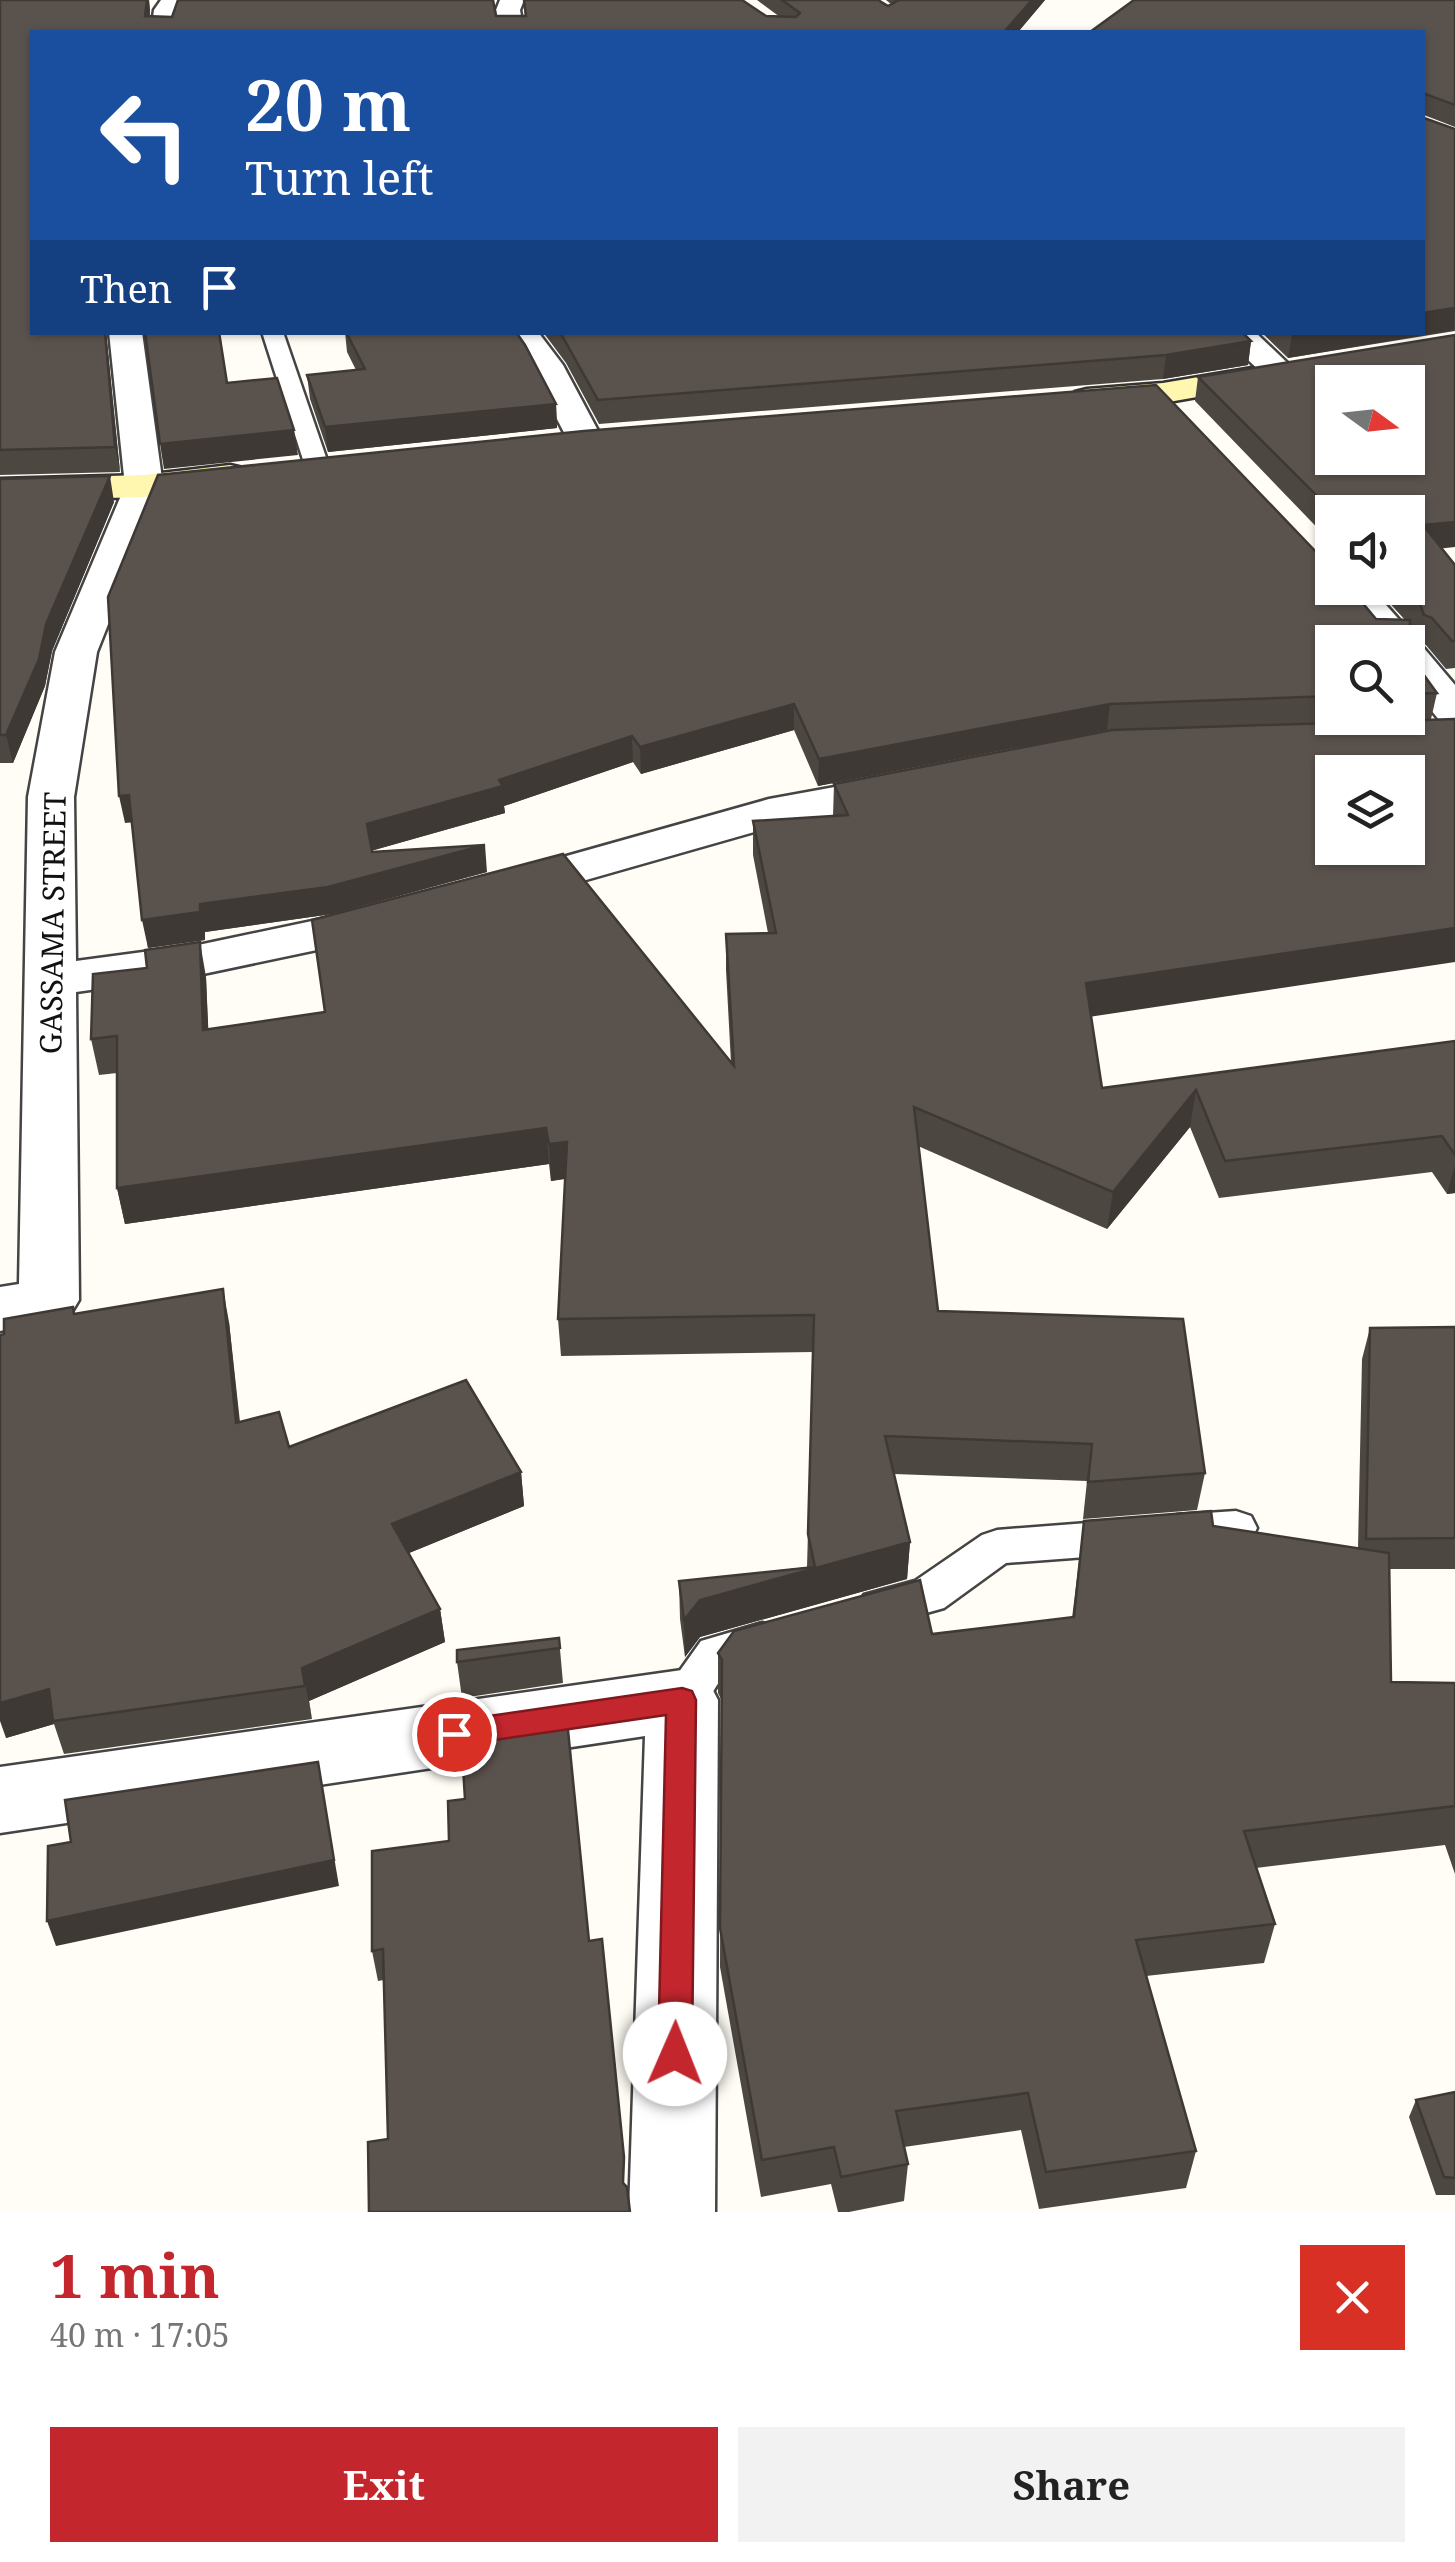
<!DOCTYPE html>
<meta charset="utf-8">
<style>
body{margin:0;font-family:"Noto Serif",serif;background:#f2f2f2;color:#222;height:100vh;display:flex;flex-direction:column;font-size:38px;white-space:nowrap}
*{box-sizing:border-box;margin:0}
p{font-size:32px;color:#767676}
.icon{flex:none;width:55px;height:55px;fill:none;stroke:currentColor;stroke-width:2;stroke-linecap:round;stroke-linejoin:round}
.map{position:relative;height:2212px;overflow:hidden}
.details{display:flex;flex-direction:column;background:#fff;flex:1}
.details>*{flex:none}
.hud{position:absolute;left:30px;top:30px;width:1395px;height:305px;border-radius:0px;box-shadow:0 2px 8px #0004;background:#1a4fa0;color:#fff;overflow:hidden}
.needle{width:65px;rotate:105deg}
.tools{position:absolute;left:1315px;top:365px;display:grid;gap:20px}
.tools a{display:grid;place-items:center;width:110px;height:110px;border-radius:0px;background:#fff;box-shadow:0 2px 8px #0004;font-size:50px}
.pin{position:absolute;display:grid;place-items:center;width:85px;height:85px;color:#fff;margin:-42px;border:5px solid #fff;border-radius:50%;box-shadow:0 2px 10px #0007}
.me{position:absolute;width:110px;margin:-55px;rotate:1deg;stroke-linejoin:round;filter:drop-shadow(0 0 8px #0008)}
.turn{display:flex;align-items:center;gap:35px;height:210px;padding:0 50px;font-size:45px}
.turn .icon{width:130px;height:130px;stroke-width:2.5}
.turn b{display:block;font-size:70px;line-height:85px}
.then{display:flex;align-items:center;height:95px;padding:0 50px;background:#0003;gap:20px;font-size:38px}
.round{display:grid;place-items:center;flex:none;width:105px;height:105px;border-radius:0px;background:#f2f2f2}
.headline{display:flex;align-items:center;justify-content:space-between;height:170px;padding:0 50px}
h1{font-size:60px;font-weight:700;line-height:75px;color:#c4262e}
.primary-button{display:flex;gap:20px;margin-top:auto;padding:20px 50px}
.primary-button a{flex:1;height:115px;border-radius:0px;background:#c4262e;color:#fff;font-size:40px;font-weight:700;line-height:115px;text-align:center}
.primary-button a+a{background:#f2f2f2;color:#222}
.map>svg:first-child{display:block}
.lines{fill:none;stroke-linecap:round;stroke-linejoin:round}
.service-casing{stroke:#444;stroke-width:5}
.minor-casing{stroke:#444;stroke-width:5}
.secondary-casing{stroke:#333;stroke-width:5}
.service{fill:#fff;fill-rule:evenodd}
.minor{fill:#fff;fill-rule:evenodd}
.secondary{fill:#fff6b0;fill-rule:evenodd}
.wall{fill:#4d4742;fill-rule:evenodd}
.shaded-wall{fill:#3f3936}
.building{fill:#5a524d;stroke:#3f3936;stroke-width:2.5;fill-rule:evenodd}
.route{fill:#c4262e;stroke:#7f191e;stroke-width:2.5}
.labels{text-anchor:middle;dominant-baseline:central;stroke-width:10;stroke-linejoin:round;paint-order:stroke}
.street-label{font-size:30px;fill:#111;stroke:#fff}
</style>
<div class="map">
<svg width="1455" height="2212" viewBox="0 0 1455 2212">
<rect width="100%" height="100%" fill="#fffdf5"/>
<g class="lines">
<defs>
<g id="service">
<polygon points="262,332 283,332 329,466 325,471 309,471 305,466"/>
<path d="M1236 1511 1251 1516 1257 1528 1251 1540C1225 1548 1188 1552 1162 1544L1156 1532 1162 1520 1177 1515Z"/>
<polygon points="1126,1520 1141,1525 1147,1537 1141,1549 1126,1554 1006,1563 944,1608 880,1626 864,1621 858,1608 864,1595 915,1581 982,1535 997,1530"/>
<path d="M762 1623 778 1628 784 1641 778 1654C765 1658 742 1661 731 1669 705 1689 710 1729 666 1714L659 1700 701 1641Z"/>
</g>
<g id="minor">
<polygon points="161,0 185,0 178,10 175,32 151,32 154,10"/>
<polygon points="500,0 524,0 520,10 524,32 500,32 496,10"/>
<polygon points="109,332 142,332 163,486 97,652 74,797 76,961 203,944 388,905 406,909 413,920 406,931 388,935 203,974 76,992 79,1300 70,1315 0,1331 0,1287 19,1284 28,797 55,652 125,486"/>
<polygon points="504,332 538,332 563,365 603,440 598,448 585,451 572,448 530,367"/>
<polygon points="1219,332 1255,332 1298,373 1293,380 1269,380"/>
<polygon points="1332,584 1332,588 1371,588 1411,633 1415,645 1423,647 1455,685 1455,725 1440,721 1408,682 1408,642 1374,642 1330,588"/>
<polygon points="906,774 922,778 929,788 922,798 775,826 505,903 488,898 481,888 488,878 769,799"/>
<polygon points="682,1670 707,1679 718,1700 715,2212 629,2212 645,1736 0,1833 0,1767"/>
</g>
<g id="secondary">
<polygon points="1270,365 1282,368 1287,375 1282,382 1163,403 1087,409 1075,406 1070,399 1075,392 1087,389 1163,383"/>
<polygon points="230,465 243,468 248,476 243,484 144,497 0,501 0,479 144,475"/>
</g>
</defs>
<use href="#service" class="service-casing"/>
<use href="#minor" class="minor-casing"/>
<use href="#secondary" class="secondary-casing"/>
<use href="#service" class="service"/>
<use href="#minor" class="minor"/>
<use href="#secondary" class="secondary"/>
</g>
<g class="wall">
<polygon points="0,0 149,0 150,16 172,17 494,6 496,16 525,16 523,0 780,17 757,0 878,0 888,6 891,4 886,0 1045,0 1018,32 32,32 106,332 120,472 0,475"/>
<polygon points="1455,0 1455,127 1424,115 1424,118 1455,129 1455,331 1288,358 1261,332 1422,332 1422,32"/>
<polygon points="345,332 516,332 556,404 557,428 328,452 310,399 307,375 356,370 347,352"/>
<polygon points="543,332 1242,332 1251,341 1248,365 1163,379 599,424 566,363"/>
<path d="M1198 377 1442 548 1455 565V668L1446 669 1426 645 1418 642 1414 630 1410 626V656L1437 693 1431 719 1107 730 818 786 794 730 641 774 633 762 504 806 505 813 371 851 372 852 487 872 332 914 205 932V940L148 948 132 822 125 823 1332 588 1376 619 1405 620 1376 588H1408L1332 512V543L1195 401ZM1332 642H1408V718H1332Z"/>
<polygon points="0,479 114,502 52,651 45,686 13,763 0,763"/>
<polygon points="834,784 1091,1017 1102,1088 1455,1041 1455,1193 1447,1194 1432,1172 1219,1198 1190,1127 1107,1229 918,1146 938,1311 1205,1473 1197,1510 1083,1519 1087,1481 894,1474 910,1542 907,1579 700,1637 685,1657 680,1619 679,1581 807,1567 813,1352 561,1356 558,1319 565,1179 551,1181 549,1164 125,1224 117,1188 117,1073 99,1075 91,1039 206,977 208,1030 731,1063 726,970 726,934 768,933 753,855 753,821 833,816"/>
<polygon points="73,1307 75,1314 229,1322 240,1422 289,1447 521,1472 524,1506 409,1553 440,1609 445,1642 309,1701 312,1719 64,1754 54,1724 6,1738"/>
<polygon points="1455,1327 1455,1569 1389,1569 1391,1682 1455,1683 1455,1874 1445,1845 1256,1868 1275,1924 1264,1963 1146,1976 1196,2151 1186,2188 1039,2209 1021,2130 904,2147 908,2164 904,2201 849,2212 838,2212 831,2184 761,2197 720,1967 721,1699 718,1693 718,1653 932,1634 1072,1618 1084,1521 1213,1526 1358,1548 1362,1359 1370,1328"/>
<polygon points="559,1638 563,1683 462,1698 457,1662"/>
<polygon points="567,1720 388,2139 384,1980 378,1981 372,1951 449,1841 465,1799"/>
<polygon points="1455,2092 1455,2195 1436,2195 1409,2117 1416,2100"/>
</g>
<g class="shaded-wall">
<polygon points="147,0 149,0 150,10 148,32 145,16"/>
<polygon points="1032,0 1045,0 1018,32 1004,32"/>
<polygon points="1455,308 1454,330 1288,358 1292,335 1305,332 1422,332 1422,313"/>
<polygon points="105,332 106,332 120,472 115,447"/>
<polygon points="1251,341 1248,365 1163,379 1166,355"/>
<polygon points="556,404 557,428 328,452 325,427"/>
<polygon points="294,430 298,455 164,469 160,444"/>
<polygon points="110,476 114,502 52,651 45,686 13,763 6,735 46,624"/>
<polygon points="1455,522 1455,547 1418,551 1423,525"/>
<polygon points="794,704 794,730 641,774 640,747"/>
<polygon points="1110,704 1107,730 818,786 819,759"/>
<polygon points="632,736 633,762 504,806 505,813 370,851 367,824"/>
<polygon points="129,795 134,822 125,823 119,796"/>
<polygon points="485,845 487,872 332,914 205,932 205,940 148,948 142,920 200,904"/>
<polygon points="1455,928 1455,962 1082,1018 1086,983"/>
<polygon points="200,942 206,977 210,1067 203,1030"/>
<polygon points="1196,1090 1190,1127 1107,1229 1113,1192"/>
<polygon points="546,1128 549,1164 125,1224 117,1188"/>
<polygon points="567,1142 569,1178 551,1181 549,1144"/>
<polygon points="1455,1165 1455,1193 1447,1194"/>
<polygon points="223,1289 229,1322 243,1457 236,1423"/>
<polygon points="521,1472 524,1506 397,1558 392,1524"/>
<polygon points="910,1542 907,1579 700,1637 685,1657 684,1620 700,1600"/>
<polygon points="440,1609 445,1642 309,1701 312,1719 302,1668"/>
<polygon points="49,1689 54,1724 6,1738 0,1721 0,1703"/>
<polygon points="318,1762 339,1886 56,1946 47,1921"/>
</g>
<g class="building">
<polygon points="0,0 147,0 145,16 172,17 178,0 493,0 496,16 526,16 524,0 742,0 766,16 796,17 800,13 782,0 878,0 888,6 899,0 1032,0 1004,32 32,32 32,332 105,332 115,447 0,450"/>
<polygon points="1134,0 1455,0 1455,105 1423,93 1424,118 1455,129 1455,308 1422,313 1422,32 1090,32"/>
<polygon points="145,332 219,332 227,383 277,378 294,430 160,444"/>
<polygon points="346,332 516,332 525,345 556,404 325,427 307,375 365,369"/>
<polygon points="560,332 1242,332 1251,341 1166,355 598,400"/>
<path d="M1455 335V522L1423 525 1455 565V641H1452L1432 618 1424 615 1420 604 1405 588H1408V512H1333L1198 377ZM1332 382H1408V458H1332Z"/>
<polygon points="1156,385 1320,556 1332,560 1332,588 1350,588 1376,619 1410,620 1410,656 1437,693 1408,694 1408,642 1332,642 1332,696 1110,704 819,759 794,704 640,747 632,736 499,780 503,786 367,824 372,852 485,845 328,887 200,904 200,912 142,920 129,795 119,796 108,597 158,475 584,431"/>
<polygon points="110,476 46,624 39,659 6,735 0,735 0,479"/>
<path d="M1455 719V928L1086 983 1102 1088 1455 1041V1155L1442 1136 1225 1161 1196 1090 1113 1192 914 1107 938 1311 1183 1319 1205 1473 1088 1482 1092 1444 885 1436 910 1542 700 1600 684 1620 679 1581 815 1567 808 1534 814 1315 558 1319 567 1142 549 1144 546 1128 117 1188V1036L91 1039 93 974 147 968 145 950 200 942 203 1030 325 1012 312 920 563 854 734 1066 726 934 776 933 753 821 848 815 834 784 1112 730ZM1332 772H1408V848H1332Z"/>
<polygon points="223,1289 236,1423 279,1412 289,1447 466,1380 521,1472 392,1524 440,1609 302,1668 305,1686 53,1721 49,1689 0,1703 0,1335 4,1334 4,1319 73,1307 74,1314"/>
<polygon points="1455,1327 1455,1538 1366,1539 1370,1328"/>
<polygon points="1211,1511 1213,1526 1389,1553 1391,1682 1455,1683 1455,1806 1244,1831 1275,1924 1136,1940 1196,2151 1046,2172 1028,2093 896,2111 908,2164 841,2177 834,2147 762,2160 720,1928 722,1660 718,1653 734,1631 920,1580 932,1634 1074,1617 1084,1521"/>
<polygon points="559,1638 560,1648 457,1662 457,1650"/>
<polygon points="567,1720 589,1941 602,1939 624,2157 623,2183 627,2187 630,2212 369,2212 368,2142 388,2139 383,1949 372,1951 372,1851 449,1841 448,1801 465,1799 461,1735"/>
<polygon points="318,1762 334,1860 47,1921 48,1846 71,1842 65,1800"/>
<polygon points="1455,2092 1455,2178 1444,2177 1416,2100"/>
</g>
<polygon class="route" points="682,1688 692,1691 696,1700 692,2054 687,2066 675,2071 663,2066 658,2054 666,1715 454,1746 444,1743 439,1734 444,1724 454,1721"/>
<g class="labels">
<g class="street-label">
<text transform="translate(52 923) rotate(-89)">GASSAMA STREET</text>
</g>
</g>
</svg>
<div class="tools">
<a><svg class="needle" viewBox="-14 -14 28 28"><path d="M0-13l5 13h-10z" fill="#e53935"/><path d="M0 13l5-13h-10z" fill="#767676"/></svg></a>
<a><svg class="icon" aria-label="sound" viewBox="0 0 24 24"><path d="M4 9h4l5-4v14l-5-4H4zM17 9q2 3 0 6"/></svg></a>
<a><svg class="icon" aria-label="search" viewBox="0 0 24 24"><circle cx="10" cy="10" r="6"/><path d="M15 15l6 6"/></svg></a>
<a><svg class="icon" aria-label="layers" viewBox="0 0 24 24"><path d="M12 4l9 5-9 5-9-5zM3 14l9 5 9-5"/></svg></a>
</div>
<div class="pin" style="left:454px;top:1734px;background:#d93025"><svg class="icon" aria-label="arrive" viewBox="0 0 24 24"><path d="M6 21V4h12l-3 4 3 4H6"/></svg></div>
<svg class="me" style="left:675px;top:2054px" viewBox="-20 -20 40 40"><circle r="19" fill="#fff"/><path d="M0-13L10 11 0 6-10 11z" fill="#c4262e"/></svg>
<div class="hud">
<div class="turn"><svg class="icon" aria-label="left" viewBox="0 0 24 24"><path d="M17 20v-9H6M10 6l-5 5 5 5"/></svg><div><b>20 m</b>Turn left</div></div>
<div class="then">Then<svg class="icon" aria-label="arrive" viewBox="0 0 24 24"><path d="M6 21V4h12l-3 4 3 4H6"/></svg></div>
</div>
</div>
<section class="details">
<div class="headline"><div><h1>1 min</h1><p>40 m · 17:05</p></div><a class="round" style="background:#d93025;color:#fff"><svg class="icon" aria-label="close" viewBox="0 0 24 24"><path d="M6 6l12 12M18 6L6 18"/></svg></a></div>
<div class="primary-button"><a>Exit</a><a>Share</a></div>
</section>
